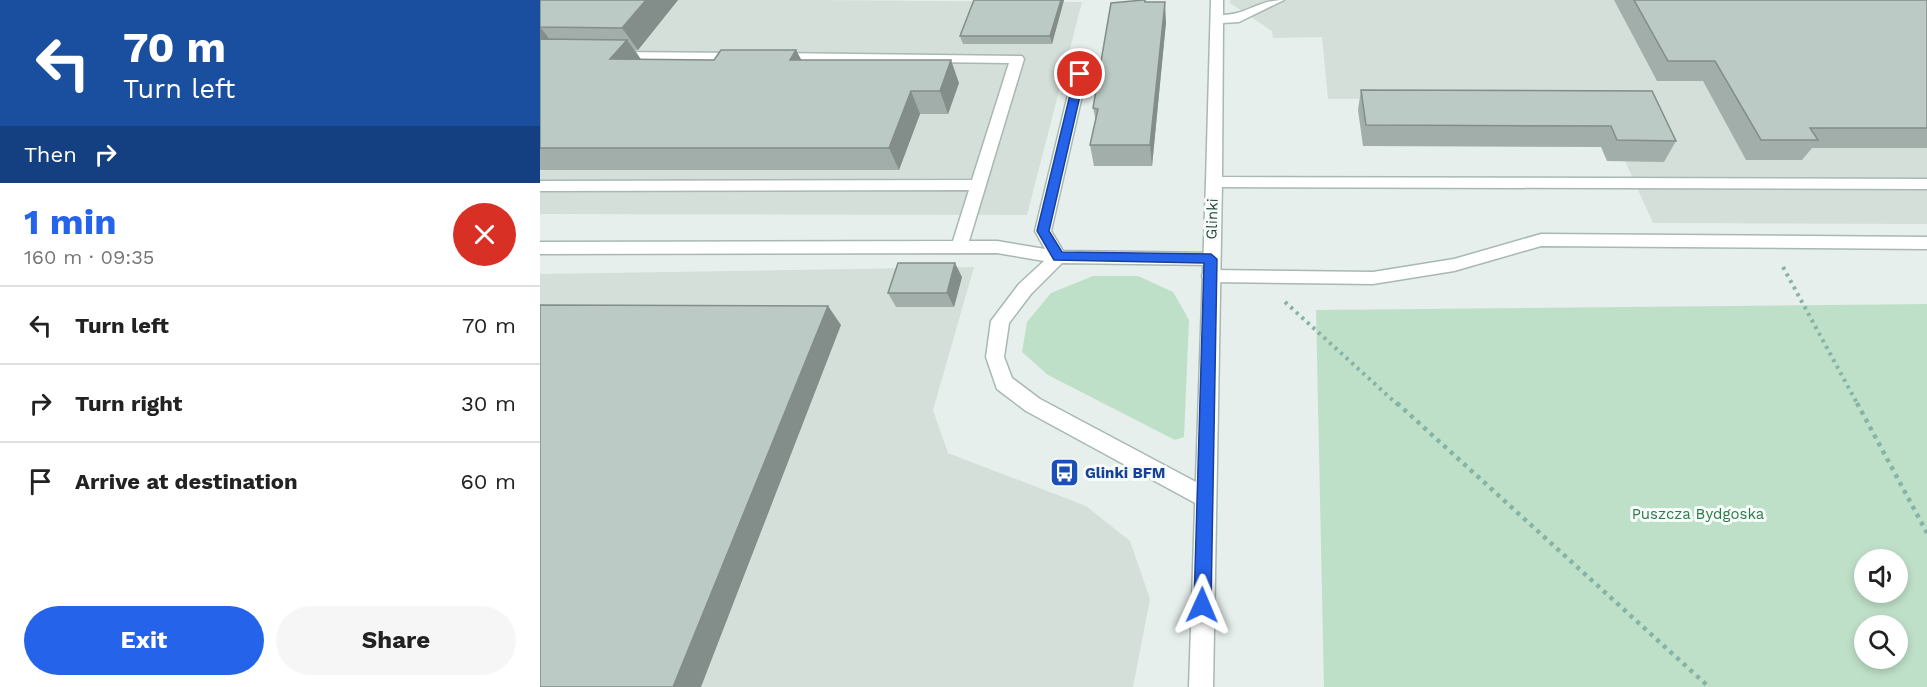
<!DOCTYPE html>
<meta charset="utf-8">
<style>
body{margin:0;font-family:"Work Sans",sans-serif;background:#f6f6f6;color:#222;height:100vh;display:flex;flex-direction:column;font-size:22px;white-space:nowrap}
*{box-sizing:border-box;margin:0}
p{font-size:20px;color:#767676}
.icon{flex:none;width:33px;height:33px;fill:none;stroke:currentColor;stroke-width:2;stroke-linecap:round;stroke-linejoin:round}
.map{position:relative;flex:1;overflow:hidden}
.panel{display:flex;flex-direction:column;background:#fff;width:540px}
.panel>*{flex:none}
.banner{background:#1a4fa0;color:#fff;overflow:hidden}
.tools{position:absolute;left:1314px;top:549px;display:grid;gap:12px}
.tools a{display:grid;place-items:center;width:54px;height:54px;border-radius:50%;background:#fff;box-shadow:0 3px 9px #0003;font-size:30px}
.pin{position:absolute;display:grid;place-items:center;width:51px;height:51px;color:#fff;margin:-26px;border:3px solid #fff;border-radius:50%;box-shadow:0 2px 6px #0007}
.me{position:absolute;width:66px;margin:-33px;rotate:1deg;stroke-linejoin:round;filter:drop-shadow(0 0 4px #0008)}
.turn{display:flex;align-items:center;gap:21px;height:126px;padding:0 24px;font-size:27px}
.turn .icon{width:78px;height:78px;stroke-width:2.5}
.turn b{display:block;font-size:42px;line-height:51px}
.then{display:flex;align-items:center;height:57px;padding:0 24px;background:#0003;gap:12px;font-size:22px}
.round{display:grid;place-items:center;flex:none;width:63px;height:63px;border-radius:32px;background:#f6f6f6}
.overview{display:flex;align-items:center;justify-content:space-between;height:102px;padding:0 24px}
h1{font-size:36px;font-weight:700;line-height:45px;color:#2563eb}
.cta{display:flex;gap:12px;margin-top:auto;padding:12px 24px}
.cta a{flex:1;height:69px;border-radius:36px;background:#2563eb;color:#fff;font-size:24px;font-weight:700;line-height:69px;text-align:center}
.cta a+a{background:#f6f6f6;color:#222}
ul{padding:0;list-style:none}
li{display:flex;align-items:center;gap:18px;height:78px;padding:0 24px;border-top:2px solid #e0e0e0}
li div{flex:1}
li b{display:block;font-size:22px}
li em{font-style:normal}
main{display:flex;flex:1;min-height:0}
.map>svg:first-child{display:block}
.built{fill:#d4dfda}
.green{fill:#bfe0c8;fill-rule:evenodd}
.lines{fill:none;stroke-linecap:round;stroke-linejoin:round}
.lane-casing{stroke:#a8b8b2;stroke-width:3}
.street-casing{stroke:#a8b8b2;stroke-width:3}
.path-far1{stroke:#86b3a5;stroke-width:4;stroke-dasharray:3 4.5;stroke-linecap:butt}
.path{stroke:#86b3a5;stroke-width:4.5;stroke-dasharray:4 5;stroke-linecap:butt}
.lane{fill:#fff;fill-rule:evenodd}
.street{fill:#fff;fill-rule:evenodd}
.wall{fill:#a1aea9}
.shaded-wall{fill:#838d89}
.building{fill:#bbcac4;stroke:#838d89;stroke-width:1.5}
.route{fill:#2563eb;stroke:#184099;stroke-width:1.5}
.labels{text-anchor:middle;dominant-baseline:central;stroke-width:6;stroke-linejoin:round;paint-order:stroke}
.street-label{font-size:15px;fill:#24423a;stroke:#f7fbf9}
.transit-label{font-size:15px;font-weight:bold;fill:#164399;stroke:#f7fbf9;text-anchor:start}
.park-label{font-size:15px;fill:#2d7a4b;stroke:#f7fbf9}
</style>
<main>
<section class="panel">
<div class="banner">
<div class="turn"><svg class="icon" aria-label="left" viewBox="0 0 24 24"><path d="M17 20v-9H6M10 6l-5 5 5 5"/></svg><div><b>70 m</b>Turn left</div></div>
<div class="then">Then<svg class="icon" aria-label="right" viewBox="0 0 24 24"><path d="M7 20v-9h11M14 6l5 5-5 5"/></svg></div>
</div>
<div class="overview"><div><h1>1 min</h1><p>160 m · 09:35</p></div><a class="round" style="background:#d93025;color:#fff"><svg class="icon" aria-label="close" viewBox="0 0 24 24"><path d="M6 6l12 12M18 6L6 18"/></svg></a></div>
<ul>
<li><svg class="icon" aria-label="left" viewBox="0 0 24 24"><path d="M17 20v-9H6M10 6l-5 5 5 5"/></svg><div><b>Turn left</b></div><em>70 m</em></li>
<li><svg class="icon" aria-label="right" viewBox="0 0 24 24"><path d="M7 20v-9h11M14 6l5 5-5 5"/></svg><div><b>Turn right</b></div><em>30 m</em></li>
<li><svg class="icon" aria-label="arrive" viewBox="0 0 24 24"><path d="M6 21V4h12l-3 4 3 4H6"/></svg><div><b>Arrive at destination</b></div><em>60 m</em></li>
</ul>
<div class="cta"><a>Exit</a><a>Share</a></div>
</section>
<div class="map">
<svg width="1387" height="687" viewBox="0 0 1387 687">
<rect width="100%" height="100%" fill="#e6efeb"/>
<g class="built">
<polygon points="0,0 273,0 542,2 487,215 0,214"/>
<polygon points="690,0 1387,0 1387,224 1113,223 1085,161 1095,98 788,99 782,37 733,38 732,31 690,3"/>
<polygon points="434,267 393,410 408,453 546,506 590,541 610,599 593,687 0,687 0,274"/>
</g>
<g class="green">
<polygon points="553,276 598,276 633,292 649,320 644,437 635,440 508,375 482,352 487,322 511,293"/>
<path d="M1387 304V687H784L776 310ZM1324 560H1358V592H1324ZM1324 626H1358V658H1324Z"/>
</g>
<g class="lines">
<defs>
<g id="lane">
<path d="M671 0H683V15C706 15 718 0 744 0L699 22 683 23 682 177 1387 179V189L674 187 666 182Z"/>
<polygon points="76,52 201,53 208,57 201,61 71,59 69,56"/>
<polygon points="235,53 482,56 484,59 429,241 457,241 505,249 495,231 533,74 535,71 545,71 547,74 511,231 523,251 671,253 677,255 679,259 677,263 671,265 522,263 491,294 469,323 464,357 472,378 500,399 671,490 674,497 671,504 664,507 657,504 486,411 457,389 446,357 451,321 479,284 504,261 457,253 0,254 0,242 413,241 429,190 0,191 0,181 432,180 469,63 230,60 228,57"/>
<polygon points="1001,234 1387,237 1387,249 1001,246 914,271 833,284 670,282 664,281 662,276 664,271 670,270 833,272 914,259"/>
</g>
<polygon id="street" points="674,177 682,182 673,687 649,687 666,182"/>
</defs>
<use href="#lane" class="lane-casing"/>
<use href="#street" class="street-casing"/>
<g class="path-far1">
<polyline points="1243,267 1318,405"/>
<polyline points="745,302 858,405"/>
</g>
<g class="path">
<polyline points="857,403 1169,687"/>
<polyline points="1317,403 1387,533"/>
</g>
<use href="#lane" class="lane"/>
<use href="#street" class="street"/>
</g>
<g class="wall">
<polygon points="0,0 138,0 98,50 95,50 101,60 261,60 419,83 408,114 380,114 359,170 0,170"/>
<polygon points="524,0 512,44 423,44 420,36"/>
<polygon points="1074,0 1387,0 1387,148 1272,148 1262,160 1206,160 1163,81 1117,81"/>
<polygon points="605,2 626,22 612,166 554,166 550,145 556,121 553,108"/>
<polygon points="821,90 1112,91 1136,141 1124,162 1067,161 1061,147 823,146 818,110"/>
<polygon points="422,277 414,307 356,307 348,293"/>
</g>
<g class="shaded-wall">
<polygon points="106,0 138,0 98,50 82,28"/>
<polygon points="521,0 524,0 512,44 510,36"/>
<polygon points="625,2 626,22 612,166 610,145"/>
<polygon points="0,27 18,50 0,45"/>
<polygon points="87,40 103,62 70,59"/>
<polygon points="256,50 268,72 250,60"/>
<polygon points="411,60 419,83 408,114 400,91"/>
<polygon points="371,91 380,114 359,170 349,148"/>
<polygon points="415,263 422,277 414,307 407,293"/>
<polygon points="288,306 301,325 161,687 133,687"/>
</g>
<g class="building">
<polygon points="0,0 106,0 82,28 0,27"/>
<polygon points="434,0 521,0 510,36 420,36"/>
<polygon points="603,0 605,0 605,2 625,2 610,145 550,145 558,109 553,108 571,3"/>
<polygon points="1094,0 1387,0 1387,128 1270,128 1278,140 1221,140 1175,61 1128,61"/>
<polygon points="0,39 87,40 70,59 174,60 181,50 256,50 250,60 411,60 400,91 371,91 349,148 0,148"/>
<polygon points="821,90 1112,91 1136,141 1077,140 1071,126 826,125"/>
<polygon points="358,263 415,263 407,293 348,293"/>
<polygon points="0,305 288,306 133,687 0,687"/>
</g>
<polygon class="route" points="540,71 545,74 509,231 522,252 671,254 677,259 671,605 668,611 662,614 656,611 654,605 664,263 514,260 497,231 535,74"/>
<defs>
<symbol id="bus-square" viewBox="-11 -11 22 22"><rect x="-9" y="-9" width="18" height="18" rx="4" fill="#1a4fb4" stroke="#f7fbf9"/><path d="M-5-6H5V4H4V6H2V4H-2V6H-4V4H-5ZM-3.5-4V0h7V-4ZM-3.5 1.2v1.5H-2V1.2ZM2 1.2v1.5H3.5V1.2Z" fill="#fff"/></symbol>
</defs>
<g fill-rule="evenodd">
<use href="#bus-square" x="508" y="456" width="33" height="33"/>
</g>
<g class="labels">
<g class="street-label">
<text transform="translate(672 219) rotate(-88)">Glinki</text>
</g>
<g class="transit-label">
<text x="545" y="473">Glinki BFM</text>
</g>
<g class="park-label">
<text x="1158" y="514">Puszcza Bydgoska</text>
</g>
</g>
</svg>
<div class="tools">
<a><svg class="icon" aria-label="sound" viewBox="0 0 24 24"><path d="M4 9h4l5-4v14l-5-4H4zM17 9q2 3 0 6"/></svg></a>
<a><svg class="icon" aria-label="search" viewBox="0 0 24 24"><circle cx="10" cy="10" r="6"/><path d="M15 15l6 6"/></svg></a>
</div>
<div class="pin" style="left:540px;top:74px;background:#d93025"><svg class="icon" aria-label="arrive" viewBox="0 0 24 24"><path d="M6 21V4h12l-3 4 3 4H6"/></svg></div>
<svg class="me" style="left:662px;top:605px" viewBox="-20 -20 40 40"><path d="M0-17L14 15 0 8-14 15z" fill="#2563eb" stroke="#fff" stroke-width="4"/></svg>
</div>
</main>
